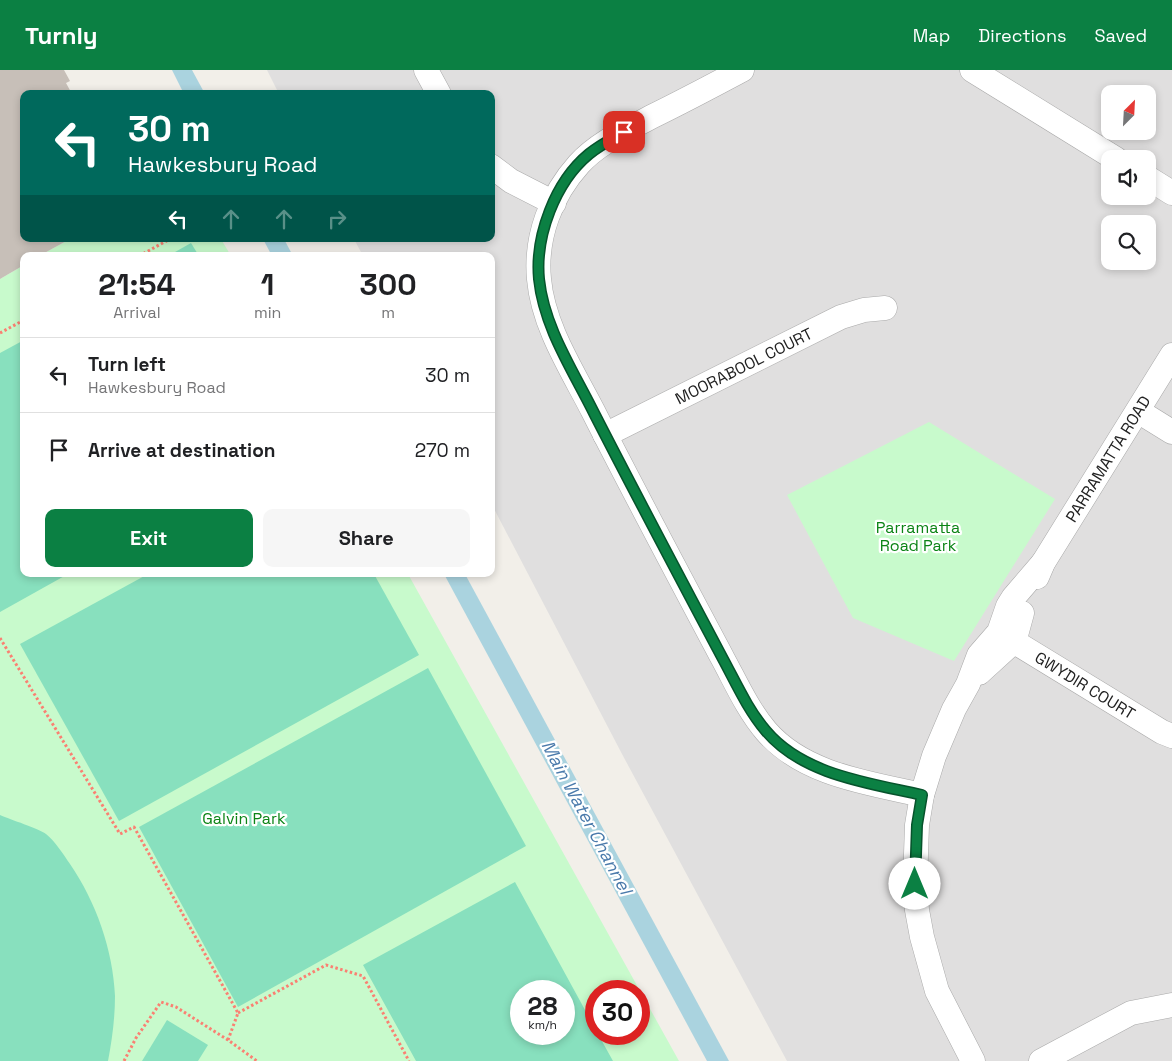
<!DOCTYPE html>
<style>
body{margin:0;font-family:"Space Grotesk",sans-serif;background:#f6f6f6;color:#202124;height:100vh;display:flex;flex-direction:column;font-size:19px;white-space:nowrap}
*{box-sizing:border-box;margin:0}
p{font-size:16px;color:#757577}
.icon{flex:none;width:28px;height:28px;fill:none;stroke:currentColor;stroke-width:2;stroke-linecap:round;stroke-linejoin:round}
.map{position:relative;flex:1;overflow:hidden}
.side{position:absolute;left:20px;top:182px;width:475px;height:325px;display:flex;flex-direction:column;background:#fff;border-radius:10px;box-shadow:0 2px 8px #0003}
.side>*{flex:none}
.hud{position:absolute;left:20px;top:20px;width:475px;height:152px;border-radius:10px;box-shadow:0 2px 8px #0003;background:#00695c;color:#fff;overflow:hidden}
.needle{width:32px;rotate:24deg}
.fabs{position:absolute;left:1101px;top:15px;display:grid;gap:10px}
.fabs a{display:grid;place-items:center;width:55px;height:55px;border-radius:10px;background:#fff;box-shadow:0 2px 8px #0003;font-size:25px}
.speed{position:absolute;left:510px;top:910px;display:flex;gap:10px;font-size:25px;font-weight:700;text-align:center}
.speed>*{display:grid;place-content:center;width:65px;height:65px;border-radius:50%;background:#fff;box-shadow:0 2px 8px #0003;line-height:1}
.speed small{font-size:12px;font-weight:400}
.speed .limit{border:8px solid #d22;background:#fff;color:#111}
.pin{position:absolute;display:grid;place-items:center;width:42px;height:42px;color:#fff;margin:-21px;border-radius:10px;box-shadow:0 2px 8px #0006}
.me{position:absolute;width:55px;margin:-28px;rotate:0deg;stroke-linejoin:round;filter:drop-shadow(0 0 4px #0008)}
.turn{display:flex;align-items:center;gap:18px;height:105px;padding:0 25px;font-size:22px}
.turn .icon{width:65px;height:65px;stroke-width:2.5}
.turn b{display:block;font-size:35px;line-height:42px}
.lanes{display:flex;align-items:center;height:48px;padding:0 25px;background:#0003;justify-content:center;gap:25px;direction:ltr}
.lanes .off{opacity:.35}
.eta{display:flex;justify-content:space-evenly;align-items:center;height:85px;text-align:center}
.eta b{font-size:30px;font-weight:800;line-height:35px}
.button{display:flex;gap:10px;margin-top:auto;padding:10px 25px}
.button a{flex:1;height:58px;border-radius:10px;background:#0b8043;color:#fff;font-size:20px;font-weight:800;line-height:58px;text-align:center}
.button a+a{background:#f6f6f6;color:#202124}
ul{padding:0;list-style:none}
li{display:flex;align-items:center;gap:15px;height:75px;padding:0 25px;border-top:1px solid #e0e0e0}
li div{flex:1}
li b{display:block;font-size:19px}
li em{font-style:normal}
header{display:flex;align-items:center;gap:30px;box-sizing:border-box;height:70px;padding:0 25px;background:#0b8043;color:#fff}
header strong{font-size:24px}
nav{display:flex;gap:28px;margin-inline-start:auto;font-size:18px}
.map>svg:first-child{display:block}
.residential{fill:#e0dfdf;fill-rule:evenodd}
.park{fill:#c8facc;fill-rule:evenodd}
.pitch{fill:#88e0be;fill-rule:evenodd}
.water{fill:#aad3df}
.building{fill:#c7bfb8}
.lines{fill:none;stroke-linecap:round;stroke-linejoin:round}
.street-casing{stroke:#a9a9a9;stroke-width:25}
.path{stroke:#fa8072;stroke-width:3;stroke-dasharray:2.5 2.5;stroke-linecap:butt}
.street{stroke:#fff;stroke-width:24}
.route-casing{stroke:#07532c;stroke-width:12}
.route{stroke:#0b8043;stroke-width:9}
.labels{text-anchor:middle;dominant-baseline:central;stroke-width:4.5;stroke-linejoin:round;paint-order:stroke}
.street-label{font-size:16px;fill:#222;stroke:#fff}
.park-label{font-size:16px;fill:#0c8416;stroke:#fff}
.water-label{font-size:18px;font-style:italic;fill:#4a7aab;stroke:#fff}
</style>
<header>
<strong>Turnly</strong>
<nav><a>Map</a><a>Directions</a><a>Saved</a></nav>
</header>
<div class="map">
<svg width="1172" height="991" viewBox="0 0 1172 991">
<rect width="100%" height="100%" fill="#f2efe9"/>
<path class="residential" d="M267 0H1172V991H787L622 684 491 433V186H363L354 169H491V24H279ZM1110 24H1148V61H1110ZM1110 89H1148V126H1110ZM1110 154H1148V191H1110Z"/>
<g class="park">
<polygon points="70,169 221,169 231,186 39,186"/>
<path d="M24 195V504H408L679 991H0V209ZM521 921H564V964H521ZM596 921H639V964H596Z"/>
<polygon points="929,352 1055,429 954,591 853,548 787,425"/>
</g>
<g class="pitch">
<polygon points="191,173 199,186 168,186"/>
<polygon points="24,270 24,504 68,504 0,542 0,283"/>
<polygon points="148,504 374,504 419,585 119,751 20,574"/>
<polygon points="428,598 526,776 238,937 139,757"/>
<path d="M0 745C11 750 38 758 46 764 55 771 63 784 70 794 96 832 113 880 115 926 115 948 112 970 108 991H0Z"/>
<path d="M515 812 596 960V964H598L613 991H416L363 895ZM564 921V964H521V921Z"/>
<polygon points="167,950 208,975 198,991 142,991"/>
</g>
<g class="water">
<polygon points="172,0 192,0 205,24 184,24"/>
<polygon points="263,169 284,169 293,186 272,186"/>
<polygon points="444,504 465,504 729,991 707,991"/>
</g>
<polygon class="building" points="0,0 64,0 70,11 66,13 72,24 24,24 24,169 70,169 39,186 24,186 24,195 0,209"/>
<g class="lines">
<defs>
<g id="street">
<polyline points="426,0 439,24"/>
<path d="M742 0C712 16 682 32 651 47 627 60 598 73 579 94 551 125 535 167 539 209 543 256 572 300 593 341 635 424 679 506 723 589 736 613 748 640 766 661 804 705 869 713 922 725"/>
<polyline points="972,0 1116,89"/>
<polyline points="491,96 511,111 554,133"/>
<polyline points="1148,108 1172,123"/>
<polyline points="1138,341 1172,362"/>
<path id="s1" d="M605 365 841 247 864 240 885 238"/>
<path id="s2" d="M1037 507 1043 493 1172 285"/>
<path id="s3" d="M1000 563 1162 662 1172 666"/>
<polyline points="979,603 1011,574 1016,565 1022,543"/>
<polyline points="973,991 937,921 922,867 917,840 915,813 917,755 922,725 934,686 954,639 968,614 979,585 999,562 1008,536 1013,528 1043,493"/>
<polyline points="1041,991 1131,943 1172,935"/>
</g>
</defs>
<use href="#street" class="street-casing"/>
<g class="path">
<polyline points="139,186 170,169"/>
<polyline points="0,263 24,250"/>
<polyline points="0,568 120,764 134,757 238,943 228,970 257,991"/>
<polyline points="238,943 326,895 363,906 409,991"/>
<polyline points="124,991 136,968 161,932 176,937 228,970"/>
</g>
<use href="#street" class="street"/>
</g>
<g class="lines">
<defs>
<path id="route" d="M624 62C612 69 600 75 589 84 555 112 535 166 539 209 544 258 574 302 595 345 637 427 680 508 723 589 736 613 748 640 766 661 803 705 869 713 922 725L917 755 915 814"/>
</defs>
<use href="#route" class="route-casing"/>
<use href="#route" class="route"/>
</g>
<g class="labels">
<g class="street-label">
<text stroke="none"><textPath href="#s1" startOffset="155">MOORABOOL COURT</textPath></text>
<text stroke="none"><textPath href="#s2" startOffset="138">PARRAMATTA ROAD</textPath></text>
<text stroke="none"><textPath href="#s3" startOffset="100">GWYDIR COURT</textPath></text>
</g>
<g class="park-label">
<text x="918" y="457">Parramatta<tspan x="918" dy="18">Road Park</tspan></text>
<text x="244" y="748">Galvin Park</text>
</g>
<g class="water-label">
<text transform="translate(587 747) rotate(62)">Main Water Channel</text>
</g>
</g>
</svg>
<div class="fabs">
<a><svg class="needle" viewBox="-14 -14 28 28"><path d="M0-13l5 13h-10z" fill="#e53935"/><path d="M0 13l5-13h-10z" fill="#757577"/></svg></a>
<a><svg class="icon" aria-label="sound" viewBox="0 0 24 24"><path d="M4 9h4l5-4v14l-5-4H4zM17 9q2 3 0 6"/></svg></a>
<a><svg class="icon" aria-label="search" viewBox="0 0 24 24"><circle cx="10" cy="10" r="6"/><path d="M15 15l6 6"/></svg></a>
</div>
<div class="speed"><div>28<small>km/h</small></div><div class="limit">30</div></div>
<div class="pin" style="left:624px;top:62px;background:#d93025"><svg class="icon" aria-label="arrive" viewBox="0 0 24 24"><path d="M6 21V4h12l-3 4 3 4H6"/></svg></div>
<svg class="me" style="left:915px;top:814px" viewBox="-20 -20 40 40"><circle r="19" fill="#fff"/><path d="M0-13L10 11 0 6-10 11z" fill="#0b8043"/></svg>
<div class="hud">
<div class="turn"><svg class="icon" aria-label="left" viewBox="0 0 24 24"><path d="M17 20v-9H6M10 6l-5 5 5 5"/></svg><div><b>30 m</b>Hawkesbury Road</div></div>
<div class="lanes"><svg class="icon" aria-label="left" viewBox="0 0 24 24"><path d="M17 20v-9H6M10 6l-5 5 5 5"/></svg><svg class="icon off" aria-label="ahead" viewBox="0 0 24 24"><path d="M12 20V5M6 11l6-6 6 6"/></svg><svg class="icon off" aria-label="ahead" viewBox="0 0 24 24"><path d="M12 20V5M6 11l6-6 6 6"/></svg><svg class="icon off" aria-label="right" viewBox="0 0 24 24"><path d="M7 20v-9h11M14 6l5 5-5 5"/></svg></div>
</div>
<section class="side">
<div class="eta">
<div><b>21:54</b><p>Arrival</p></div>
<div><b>1</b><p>min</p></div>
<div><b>300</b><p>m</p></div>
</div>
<ul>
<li><svg class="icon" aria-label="left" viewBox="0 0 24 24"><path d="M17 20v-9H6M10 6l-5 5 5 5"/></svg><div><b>Turn left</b><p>Hawkesbury Road</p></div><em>30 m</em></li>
<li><svg class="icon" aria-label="arrive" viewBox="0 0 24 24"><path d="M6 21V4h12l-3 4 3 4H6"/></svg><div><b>Arrive at destination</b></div><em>270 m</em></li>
</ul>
<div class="button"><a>Exit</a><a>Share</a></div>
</section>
</div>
